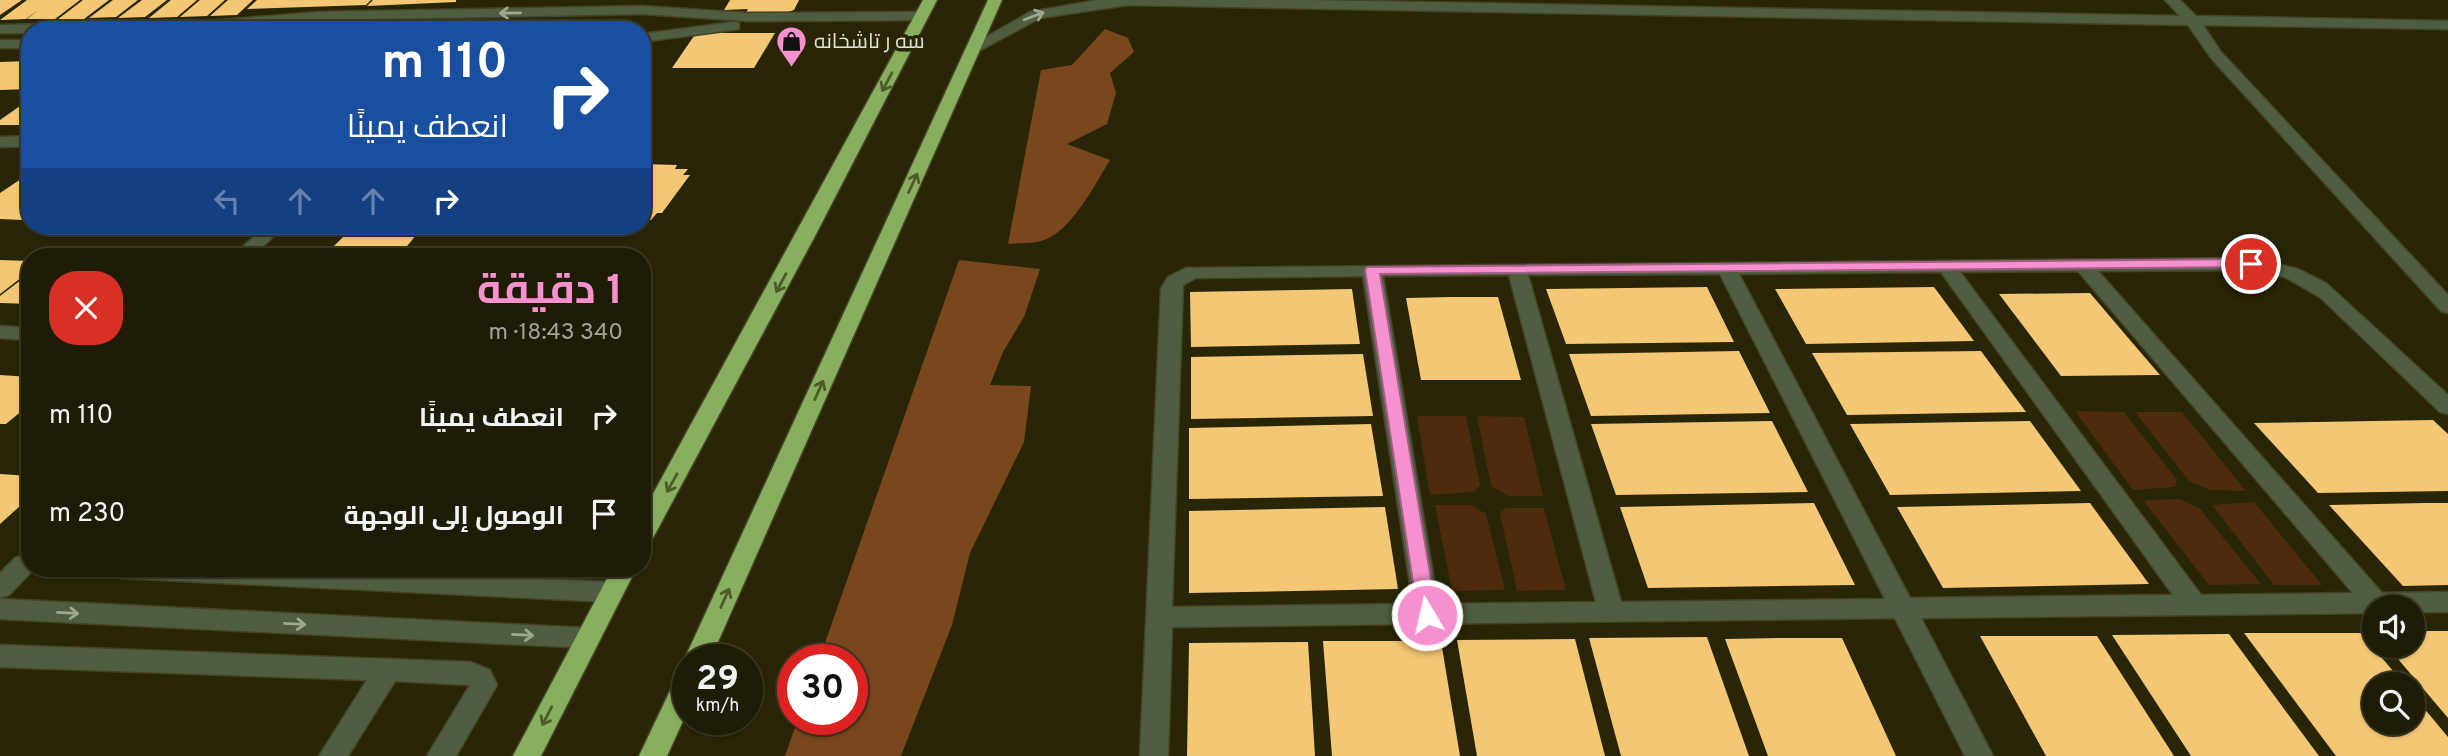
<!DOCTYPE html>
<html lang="ar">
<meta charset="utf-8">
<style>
body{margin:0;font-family:Overpass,Cairo,sans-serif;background:#2b2913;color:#f1f3f6;direction:rtl;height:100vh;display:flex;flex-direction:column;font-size:26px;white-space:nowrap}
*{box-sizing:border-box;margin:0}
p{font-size:23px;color:#a1a19a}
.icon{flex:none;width:38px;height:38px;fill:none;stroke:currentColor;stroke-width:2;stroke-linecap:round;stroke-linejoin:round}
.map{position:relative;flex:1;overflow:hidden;direction:ltr}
.sheet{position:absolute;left:21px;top:248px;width:630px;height:329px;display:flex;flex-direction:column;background:#1e1c04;border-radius:28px;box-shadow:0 2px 5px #0004,0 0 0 2px #3c3a26;direction:rtl}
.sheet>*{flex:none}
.banner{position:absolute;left:21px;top:21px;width:630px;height:214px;border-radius:28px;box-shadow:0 2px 5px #0004,0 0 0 2px #3c3a26;direction:rtl;background:#1a4fa0;color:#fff;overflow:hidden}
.controls{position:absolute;left:2362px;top:595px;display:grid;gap:14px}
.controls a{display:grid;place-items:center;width:63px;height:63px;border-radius:50%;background:#1e1c04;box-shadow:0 2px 5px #0004,0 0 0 2px #3c3a26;font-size:35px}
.speed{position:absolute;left:672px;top:644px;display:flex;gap:14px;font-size:35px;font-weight:700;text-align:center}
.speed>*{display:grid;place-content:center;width:91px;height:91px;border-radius:50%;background:#1e1c04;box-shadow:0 2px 5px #0004,0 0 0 2px #3c3a26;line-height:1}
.speed small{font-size:18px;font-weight:400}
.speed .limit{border:10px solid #d22;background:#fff;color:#111}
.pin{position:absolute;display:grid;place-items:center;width:60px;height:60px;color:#fff;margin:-30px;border:4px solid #fff;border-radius:50%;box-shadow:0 2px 7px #0007}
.me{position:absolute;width:77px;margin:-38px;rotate:351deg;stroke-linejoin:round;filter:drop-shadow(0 0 5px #0008)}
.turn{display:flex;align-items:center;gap:24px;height:147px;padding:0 28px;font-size:32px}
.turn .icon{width:91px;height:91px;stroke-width:2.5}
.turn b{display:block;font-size:49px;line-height:60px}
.lanes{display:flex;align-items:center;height:66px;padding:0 28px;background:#0003;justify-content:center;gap:35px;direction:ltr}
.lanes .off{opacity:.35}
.round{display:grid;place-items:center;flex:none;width:74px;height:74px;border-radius:28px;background:#2b2913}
.head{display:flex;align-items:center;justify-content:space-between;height:119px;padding:0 28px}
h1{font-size:42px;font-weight:700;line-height:52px;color:#f790ce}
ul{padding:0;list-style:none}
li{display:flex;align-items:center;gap:21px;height:98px;padding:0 28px}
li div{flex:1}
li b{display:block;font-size:26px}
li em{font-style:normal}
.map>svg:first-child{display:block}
.green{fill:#4e2b0c}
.forest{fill:#7a461b}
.building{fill:#f4c774}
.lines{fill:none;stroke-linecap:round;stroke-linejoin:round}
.minor-casing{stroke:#464426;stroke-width:3}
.highway-casing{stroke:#464426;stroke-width:3}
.minor{fill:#4f5e40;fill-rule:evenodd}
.highway{fill:#88ae60;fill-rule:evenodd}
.oneway{stroke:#a0a78f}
.oneway2{stroke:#4e5c2a}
.route{fill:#f790ce;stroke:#a15e86;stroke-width:2}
.labels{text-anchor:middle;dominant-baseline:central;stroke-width:7;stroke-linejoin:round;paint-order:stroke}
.far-poi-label{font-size:21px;fill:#e2e2d0;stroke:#282606;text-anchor:start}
</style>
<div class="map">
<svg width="2448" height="756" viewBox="0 0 2448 756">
<rect width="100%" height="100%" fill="#282606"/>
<g class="green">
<polygon points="2075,411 2124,412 2177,480 2175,487 2133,490"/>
<polygon points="2135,412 2182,412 2246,491 2210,490 2189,481"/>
<polygon points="1417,416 1466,416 1480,485 1474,492 1430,495"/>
<polygon points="1477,416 1524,417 1543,496 1508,496 1491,486"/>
<polygon points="2180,499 2200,509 2261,584 2209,585 2143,500"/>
<polygon points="2254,502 2322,585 2274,585 2212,505"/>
<polygon points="1435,505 1472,505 1486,514 1505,590 1452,591"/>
<polygon points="1506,508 1544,508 1566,590 1517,591 1500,513"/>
</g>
<g class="forest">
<path d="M1105 29 1128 38 1134 52 1110 73 1116 93 1107 124 1067 144 1110 160C1096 183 1069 235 1041 241 1031 244 1019 243 1008 244L1041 70 1072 65Z"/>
<polygon points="959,260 1040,269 1024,317 1003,352 990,385 1031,386 1024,442 970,553 952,625 901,756 785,756 798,719 852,719 852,660 819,660"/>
</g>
<g class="building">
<polygon points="0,0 22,0 0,15"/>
<polygon points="27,0 80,0 55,19 27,19 38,10 26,19 0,20"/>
<polygon points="83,0 109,0 84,19 57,20"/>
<polygon points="113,0 138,0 116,17 89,18"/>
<polygon points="142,0 167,0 145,17 118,18"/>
<polygon points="171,0 197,0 177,17 149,18"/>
<polygon points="200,0 225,0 207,16 180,17"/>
<polygon points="228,0 253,0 237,15 210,16"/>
<polygon points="257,0 371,0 366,5 247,9"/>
<polygon points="373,0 456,0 456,2 367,6"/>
<polygon points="730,0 799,0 794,10 785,13 745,14 748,9 724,10"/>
<polygon points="696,33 775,33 754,68 672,68"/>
<polygon points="30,61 30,89 0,90 0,62"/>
<polygon points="30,99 30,125 0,125 0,120"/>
<polygon points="642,164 677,165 675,169 688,169 683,175 690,175 662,213 657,213 651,220 642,220"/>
<polygon points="30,173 30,214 22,220 0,219 0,193"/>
<polygon points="359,226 368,226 422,228 398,257 323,257 352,228"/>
<polygon points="0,260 30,261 30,271 0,294"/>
<polygon points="30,273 30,304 0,303 0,296"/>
<polygon points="1707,287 1734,342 1566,344 1546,289"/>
<polygon points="1934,287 1974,341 1806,344 1775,289"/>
<polygon points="1352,289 1360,344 1191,347 1190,292"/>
<polygon points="2090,293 2124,333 2160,375 2061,376 1999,294"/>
<polygon points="1452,297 1498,297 1521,380 1421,380 1406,298"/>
<polygon points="1739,351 1770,413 1591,416 1569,354"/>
<polygon points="1981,351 2026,412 1847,415 1812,353"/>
<polygon points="1363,354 1373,416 1191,419 1191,357"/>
<polygon points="0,375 30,377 30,404 6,424 0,424"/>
<polygon points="2433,420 2448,434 2448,491 2318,493 2254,423"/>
<polygon points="1772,421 1808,492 1616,495 1591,424"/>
<polygon points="2030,421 2081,491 1890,495 1850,424"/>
<polygon points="1371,424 1383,496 1189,499 1189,428"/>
<polygon points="0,474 30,476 30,497 0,524"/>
<polygon points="1814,503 1855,585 1648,588 1620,507"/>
<polygon points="2090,503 2149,584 1943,588 1897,507"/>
<polygon points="2425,503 2448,503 2448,585 2403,586 2329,505"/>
<polygon points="1385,507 1398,589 1189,593 1189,511"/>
<polygon points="2413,631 2448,631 2448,718 2387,646 2413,646"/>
<polygon points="2244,633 2361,633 2404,684 2375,684 2375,723 2413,723 2413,695 2448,737 2448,756 2336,756"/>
<polygon points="2229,634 2296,725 2319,756 2191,756 2112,635"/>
<polygon points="1980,636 2097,636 2174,756 2046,756"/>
<polygon points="1707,637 1749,756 1621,756 1589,638"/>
<polygon points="1785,638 1842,638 1896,756 1768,756 1725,639"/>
<polygon points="1575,639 1605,756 1477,756 1457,640"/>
<polygon points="1323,641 1441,641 1460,756 1332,756"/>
<polygon points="1308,642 1315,756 1187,756 1189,643"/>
</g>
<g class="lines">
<defs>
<g id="minor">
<polygon points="1098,0 1304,0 2180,16 2165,0 2180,0 2196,16 2448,21 2448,29 2203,25 2221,52 2448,295 2448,313 2441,311 2211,58 2188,25 1128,5 1040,18 979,51 969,51 967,48 1030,12"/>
<polygon points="642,6 748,13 921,12 928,16 921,20 748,21 642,14 319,20 209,29 30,30 30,33 0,33 0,25 209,21 319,12"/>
<polygon points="734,22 739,23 739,29 642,42 642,34"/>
<rect x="0" y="40" width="30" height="8"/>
<polygon points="30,136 30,146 0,147 0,137"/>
<polygon points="265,226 284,226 252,257 232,257"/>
<path d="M2251 258 2298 269 2326 283 2448 395V414L2440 412 2321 298 2285 277 2251 270 2098 271 2382 593 2448 592V612H2413V607H2375V613L1921 618 1993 756H1965L1895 618 1172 627 1168 756H1140L1161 289 1168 277 1186 268ZM2078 271 2353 593 2201 595 1960 272ZM1941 272 2173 595 1910 598 1739 274ZM1720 274 1885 599 1621 602 1528 275ZM1509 275 1596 602 1438 604 1383 276ZM1363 276 1413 604 1172 607 1183 285 1196 278Z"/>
<polygon points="0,326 30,328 30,340 0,338"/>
<polygon points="24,555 30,557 30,569 33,570 9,595 0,598 0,573 15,558"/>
<polygon points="108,569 315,569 611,582 620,585 624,592 620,599 611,602 120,578 111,576"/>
<polygon points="0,599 588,628 597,631 601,638 597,645 588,648 0,619"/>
<polygon points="0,645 470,662 490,670 497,685 456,756 427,756 470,685 395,681 348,756 319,756 367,680 0,667"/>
</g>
<g id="highway">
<polygon points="923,0 937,0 815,236 654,536 650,542 642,545 642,514"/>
<polygon points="988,0 1002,0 710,660 688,660 688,667 684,660"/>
<polygon points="612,569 636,569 541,756 513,756"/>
<polygon points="688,669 688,710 667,756 639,756 679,672"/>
</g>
</defs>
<use href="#minor" class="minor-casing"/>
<use href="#highway" class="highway-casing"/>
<use href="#minor" class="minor"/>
<use href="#highway" class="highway"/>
</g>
<defs><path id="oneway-shaft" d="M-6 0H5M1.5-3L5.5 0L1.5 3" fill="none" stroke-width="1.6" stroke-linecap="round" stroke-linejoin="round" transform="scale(1.75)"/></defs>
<g class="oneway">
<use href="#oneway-shaft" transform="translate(510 13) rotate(179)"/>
<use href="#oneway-shaft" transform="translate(1034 16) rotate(-21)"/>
<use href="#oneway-shaft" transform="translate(68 613) rotate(3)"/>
<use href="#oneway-shaft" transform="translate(295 624) rotate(3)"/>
<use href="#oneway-shaft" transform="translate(523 635) rotate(3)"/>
</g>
<g class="oneway2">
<use href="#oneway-shaft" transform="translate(887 82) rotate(118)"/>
<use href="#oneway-shaft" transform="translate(913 183) rotate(-65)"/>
<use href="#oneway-shaft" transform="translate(781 283) rotate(118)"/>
<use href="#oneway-shaft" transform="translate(819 390) rotate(-66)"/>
<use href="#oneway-shaft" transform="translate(672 483) rotate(119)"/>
<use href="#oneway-shaft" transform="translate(725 598) rotate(-66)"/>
<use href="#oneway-shaft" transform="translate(547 716) rotate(117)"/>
</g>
<polygon class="route" points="2251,259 2258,264 2256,267 1380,274 1437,615 1434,620 1421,620 1418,615 1365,270 1367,267"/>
<defs>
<symbol id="shop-pin" viewBox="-11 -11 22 30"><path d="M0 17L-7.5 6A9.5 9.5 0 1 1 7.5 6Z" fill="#f790ce" stroke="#282606"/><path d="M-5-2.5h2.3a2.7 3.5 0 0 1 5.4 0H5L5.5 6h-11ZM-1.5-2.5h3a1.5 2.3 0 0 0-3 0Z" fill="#111"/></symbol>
</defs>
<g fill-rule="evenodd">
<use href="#shop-pin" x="774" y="24" width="35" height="47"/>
</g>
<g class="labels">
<g class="far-poi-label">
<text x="814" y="42">سه ر تاشخانه</text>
</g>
</g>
</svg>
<div class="controls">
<a><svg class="icon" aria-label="sound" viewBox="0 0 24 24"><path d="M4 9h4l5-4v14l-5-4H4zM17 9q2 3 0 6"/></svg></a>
<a><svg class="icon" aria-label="search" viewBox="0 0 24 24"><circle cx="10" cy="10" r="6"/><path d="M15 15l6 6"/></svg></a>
</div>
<div class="speed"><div>29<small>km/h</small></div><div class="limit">30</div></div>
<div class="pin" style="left:2251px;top:264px;background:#d93025"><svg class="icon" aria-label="arrive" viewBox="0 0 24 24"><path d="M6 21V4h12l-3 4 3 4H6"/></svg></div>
<svg class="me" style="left:1427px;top:615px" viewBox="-20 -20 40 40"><circle r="17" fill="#f790ce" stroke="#fff" stroke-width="3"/><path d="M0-11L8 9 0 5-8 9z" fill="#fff"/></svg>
<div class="banner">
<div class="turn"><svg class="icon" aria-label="right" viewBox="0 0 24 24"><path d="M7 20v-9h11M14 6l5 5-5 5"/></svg><div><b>110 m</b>انعطف يمينًا</div></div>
<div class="lanes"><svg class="icon off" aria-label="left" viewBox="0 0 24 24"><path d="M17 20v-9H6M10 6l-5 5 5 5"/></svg><svg class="icon off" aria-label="ahead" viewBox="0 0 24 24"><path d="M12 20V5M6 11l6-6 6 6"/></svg><svg class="icon off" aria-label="ahead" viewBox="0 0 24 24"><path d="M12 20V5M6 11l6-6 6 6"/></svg><svg class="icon" aria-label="right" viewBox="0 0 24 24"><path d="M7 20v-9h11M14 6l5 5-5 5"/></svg></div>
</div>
<section class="sheet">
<div class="head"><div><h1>1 دقيقة</h1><p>340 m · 18:43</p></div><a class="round" style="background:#d93025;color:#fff"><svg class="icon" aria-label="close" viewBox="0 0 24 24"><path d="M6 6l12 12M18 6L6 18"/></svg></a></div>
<ul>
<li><svg class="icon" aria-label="right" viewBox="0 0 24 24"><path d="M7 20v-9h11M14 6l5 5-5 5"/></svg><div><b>انعطف يمينًا</b></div><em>110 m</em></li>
<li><svg class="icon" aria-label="arrive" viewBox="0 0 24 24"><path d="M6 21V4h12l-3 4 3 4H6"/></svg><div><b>الوصول إلى الوجهة</b></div><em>230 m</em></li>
</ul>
</section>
</div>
